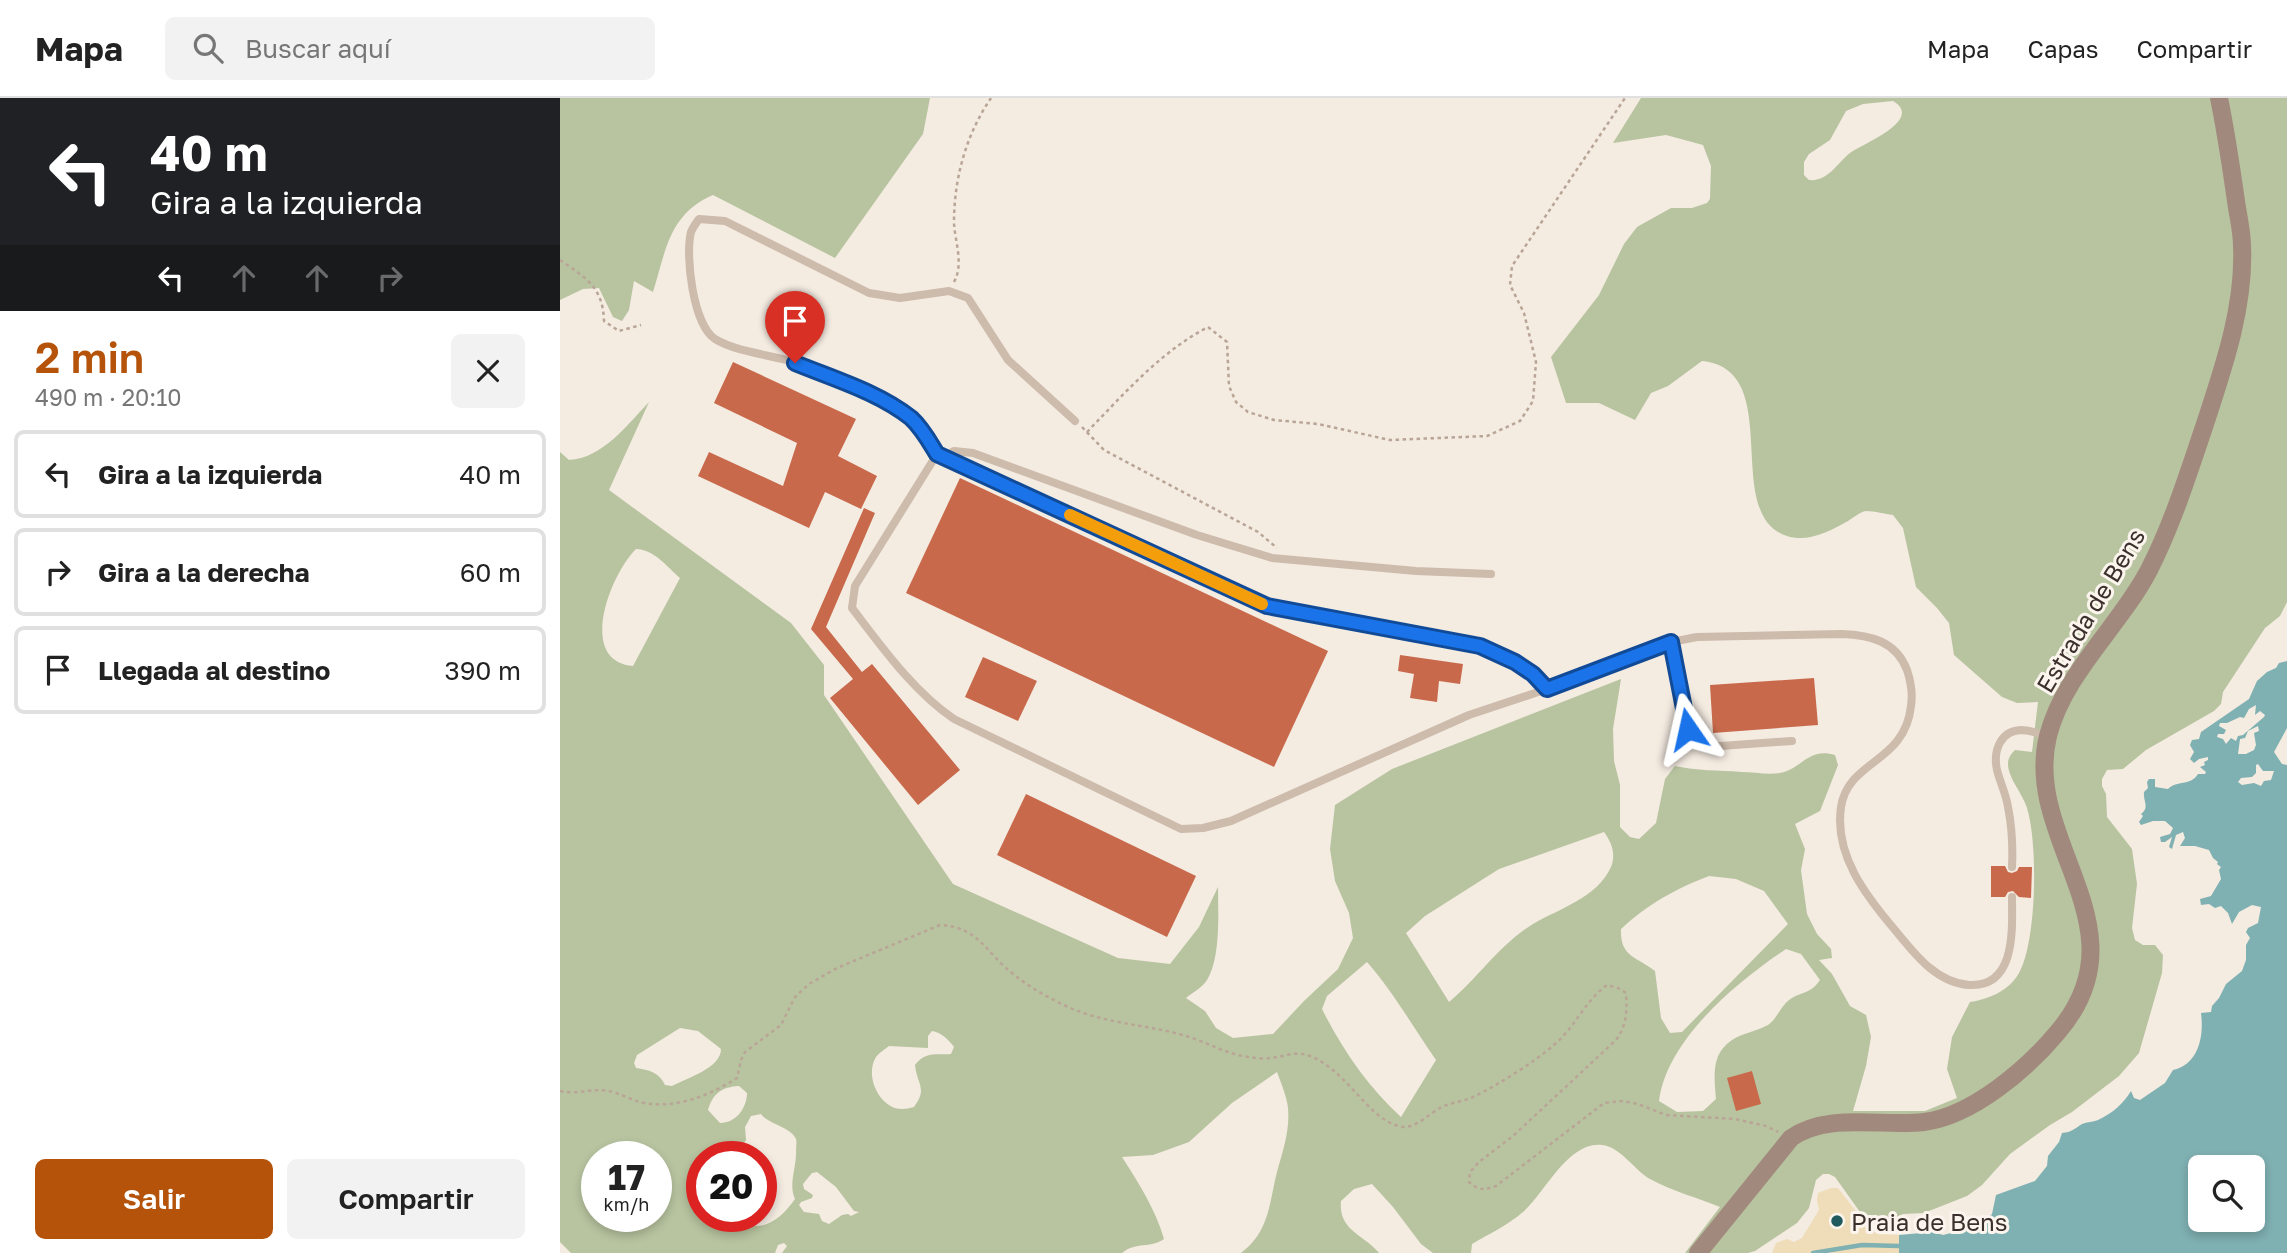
<!DOCTYPE html>
<html lang="es">
<meta charset="utf-8">
<style>
body{margin:0;font-family:"Golos Text",sans-serif;background:#f2f2f2;color:#222;height:100vh;display:flex;flex-direction:column;font-size:26px;white-space:nowrap}
*{box-sizing:border-box;margin:0}
p{font-size:23px;color:#767676}
.icon{flex:none;width:38px;height:38px;fill:none;stroke:currentColor;stroke-width:2;stroke-linecap:round;stroke-linejoin:round}
.map{position:relative;flex:1;overflow:hidden}
.side{display:flex;flex-direction:column;background:#fff;width:560px}
.side>*{flex:none}
.guide{background:#202124;color:#fff;overflow:hidden}
.controls{position:absolute;left:1628px;top:1057px;display:grid;gap:14px}
.controls a{display:grid;place-items:center;width:77px;height:77px;border-radius:10px;background:#fff;box-shadow:0 4px 10px #0003;font-size:35px}
.speed{position:absolute;left:21px;top:1043px;display:flex;gap:14px;font-size:35px;font-weight:700;text-align:center}
.speed>*{display:grid;place-content:center;width:91px;height:91px;border-radius:50%;background:#fff;box-shadow:0 4px 10px #0003;line-height:1}
.speed small{font-size:18px;font-weight:400}
.speed .limit{border:10px solid #d22;background:#fff;color:#111}
.pin{position:absolute;display:grid;place-items:center;width:60px;height:60px;color:#fff;margin:-72px -30px;border-radius:50% 50% 50% 0;rotate:-45deg;box-shadow:0 0 7px #0007}
.pin .icon{rotate:45deg}
.me{position:absolute;width:77px;margin:-38px;rotate:349deg;stroke-linejoin:round;filter:drop-shadow(0 0 5px #0008)}
.turn{display:flex;align-items:center;gap:24px;height:147px;padding:0 35px;font-size:32px}
.turn .icon{width:91px;height:91px;stroke-width:2.5}
.turn b{display:block;font-size:49px;line-height:60px}
.lanes{display:flex;align-items:center;height:66px;padding:0 35px;background:#0003;justify-content:center;gap:35px;direction:ltr}
.lanes .off{opacity:.35}
.round{display:grid;place-items:center;flex:none;width:74px;height:74px;border-radius:10px;background:#f2f2f2}
.head{display:flex;align-items:center;justify-content:space-between;height:119px;padding:0 35px}
h1{font-size:42px;font-weight:600;line-height:52px;color:#b45309}
.primary-button{display:flex;gap:14px;margin-top:auto;padding:14px 35px}
.primary-button a{flex:1;height:80px;border-radius:10px;background:#b45309;color:#fff;font-size:28px;font-weight:600;line-height:80px;text-align:center}
.primary-button a+a{background:#f2f2f2;color:#222}
ul{padding:0;list-style:none}
li{display:flex;align-items:center;gap:21px;height:88px;margin:0 14px 10px;padding:0 21px;border:4px solid #e0e0e0;border-radius:10px}
li div{flex:1}
li b{display:block;font-size:26px}
li em{font-style:normal}
header{display:flex;align-items:center;gap:42px;box-sizing:border-box;height:98px;padding:0 35px;background:#fff;border-bottom:2px solid #e0e0e0}
header strong{font-size:33px}
nav{display:flex;gap:38px;margin-inline-start:auto;font-size:24px}
.search{width:490px;height:63px;background:#f2f2f2;display:flex;align-items:center;gap:18px;box-sizing:border-box;padding:0 24px;border-radius:10px;color:#767676;font-size:26px}
main{display:flex;flex:1;min-height:0}
.map>svg:first-child{display:block}
.green{fill:#b8c4a0;fill-rule:evenodd}
.sand{fill:#efdcb8}
.water{fill:#7fb0b2;fill-rule:evenodd}
.lines{fill:none;stroke-linecap:round;stroke-linejoin:round}
.stream{stroke:#7fb0b2;stroke-width:4.5}
.building{fill:#c8694b}
.path{stroke:#b9a596;stroke-width:2.5;stroke-dasharray:3.5 3.5;stroke-linecap:butt}
.lane{stroke:#cdbbac;stroke-width:8}
.secondary{stroke:#a18a7d;stroke-width:18}
.route-casing{stroke:#114b97;stroke-width:18}
.route{stroke:#1a73e8;stroke-width:12}
.slow{stroke:#f59e0b;stroke-width:12}
.poi-dot{fill:#1f5a5e;stroke:#fbf5ee;stroke-width:2.5}
.labels{text-anchor:middle;dominant-baseline:central;stroke-width:6;stroke-linejoin:round;paint-order:stroke}
.street-label{font-size:24px;fill:#3b302b;stroke:#fbf5ee}
.poi-label{font-size:24px;fill:#3b302b;stroke:#fbf5ee;text-anchor:start}
</style>
<header>
<strong>Mapa</strong>
<div class="search"><svg class="icon" aria-label="search" viewBox="0 0 24 24"><circle cx="10" cy="10" r="6"/><path d="M15 15l6 6"/></svg>Buscar aquí</div>
<nav><a>Mapa</a><a>Capas</a><a>Compartir</a></nav>
</header>
<main>
<section class="side">
<div class="guide">
<div class="turn"><svg class="icon" aria-label="left" viewBox="0 0 24 24"><path d="M17 20v-9H6M10 6l-5 5 5 5"/></svg><div><b>40 m</b>Gira a la izquierda</div></div>
<div class="lanes"><svg class="icon" aria-label="left" viewBox="0 0 24 24"><path d="M17 20v-9H6M10 6l-5 5 5 5"/></svg><svg class="icon off" aria-label="ahead" viewBox="0 0 24 24"><path d="M12 20V5M6 11l6-6 6 6"/></svg><svg class="icon off" aria-label="ahead" viewBox="0 0 24 24"><path d="M12 20V5M6 11l6-6 6 6"/></svg><svg class="icon off" aria-label="right" viewBox="0 0 24 24"><path d="M7 20v-9h11M14 6l5 5-5 5"/></svg></div>
</div>
<div class="head"><div><h1>2 min</h1><p>490 m · 20:10</p></div><a class="round"><svg class="icon" aria-label="close" viewBox="0 0 24 24"><path d="M6 6l12 12M18 6L6 18"/></svg></a></div>
<ul>
<li><svg class="icon" aria-label="left" viewBox="0 0 24 24"><path d="M17 20v-9H6M10 6l-5 5 5 5"/></svg><div><b>Gira a la izquierda</b></div><em>40 m</em></li>
<li><svg class="icon" aria-label="right" viewBox="0 0 24 24"><path d="M7 20v-9h11M14 6l5 5-5 5"/></svg><div><b>Gira a la derecha</b></div><em>60 m</em></li>
<li><svg class="icon" aria-label="arrive" viewBox="0 0 24 24"><path d="M6 21V4h12l-3 4 3 4H6"/></svg><div><b>Llegada al destino</b></div><em>390 m</em></li>
</ul>
<div class="primary-button"><a>Salir</a><a>Compartir</a></div>
</section>
<div class="map">
<svg width="1727" height="1155" viewBox="0 0 1727 1155">
<rect width="100%" height="100%" fill="#f4ebe1"/>
<g class="green">
<path d="M0 0H370L363 36 275 160 153 97C109 116 106 152 93 194L74 183 69 212 62 223 53 219 39 190 23 191 0 202Z"/>
<path d="M1081 0H1727V504L1720 518 1705 530 1663 594 1661 606 1654 613 1586 652 1563 671 1547 672 1542 681V688L1546 696 1547 719 1572 751 1577 786 1572 830 1575 842 1583 847H1595L1603 857 1602 875 1579 955 1559 978 1512 1014 1490 1027 1450 1056 1422 1087 1407 1098 1364 1115 1343 1116 1335 1120 1324 1121 1311 1120 1300 1114 1275 1079 1269 1076H1263L1256 1082 1249 1110 1237 1125 1195 1153 1188 1155H1125L1160 1109C1138 1100 1112 1093 1090 1081 1074 1072 1061 1049 1042 1047 1008 1043 985 1095 963 1114 948 1127 929 1136 912 1146L911 1155H873L861 1146 833 1109 812 1086 794 1091 781 1103C778 1133 805 1137 819 1155H681C710 1133 709 1105 717 1074 723 1052 730 1033 728 1010 727 999 721 985 717 974L672 1005 629 1044 593 1057 562 1059C578 1084 596 1112 604 1141 589 1151 577 1143 562 1155H222L227 1148 224 1145 218 1147 215 1155H11L0 1144V354L9 362C43 360 67 327 89 304L49 392 231 525 264 567V597L393 786 558 860 610 866 639 829 658 789C658 815 661 859 647 882 643 889 632 895 626 900L645 913 656 930 673 940 713 936 744 903 778 871 793 840 789 815 775 783 770 751 775 707 832 671 1061 581 1053 631 1054 663 1060 687V729L1070 739 1079 741 1096 725 1105 681 1115 668C1137 673 1158 672 1181 674 1194 674 1207 677 1220 675 1242 671 1248 649 1275 657L1278 667 1260 713 1235 726 1245 751 1241 772 1247 816 1257 836 1271 851 1272 860 1259 862 1272 876 1290 908 1306 917 1311 939 1306 968 1293 1013H1365L1397 1000 1387 971 1392 939 1410 904C1429 901 1449 893 1459 875 1477 843 1478 745 1467 710 1463 696 1448 680 1448 666 1448 660 1451 656 1455 652L1472 654 1478 604 1457 605 1442 599 1394 557 1389 525 1377 510 1356 489 1343 430 1333 417C1325 416 1315 413 1306 413 1300 414 1293 420 1288 423 1270 433 1248 445 1227 438 1160 417 1227 271 1142 263L1108 288 1091 295 1075 322 1039 305H1006L991 259 1039 197 1064 146 1077 129 1111 110H1132L1147 105 1150 101 1151 68 1143 47 1106 37 1053 45ZM1333 3C1365 22 1302 46 1290 55 1277 65 1268 84 1249 82L1244 77V64L1249 56 1270 42 1286 13 1303 6ZM76 451C95 452 106 468 120 480L73 568C16 563 51 475 76 451ZM1044 734C1052 745 1056 756 1051 769 1037 800 998 811 973 826 940 846 918 880 889 904L846 835 865 818 939 771ZM1149 778 1176 781 1204 793 1228 826 1122 934 1110 935 1101 920 1095 873C1076 858 1060 859 1061 831 1088 806 1115 791 1149 778ZM1226 851 1241 856 1260 882C1250 897 1241 893 1229 902 1220 909 1217 921 1208 927 1197 933 1183 935 1172 942 1151 956 1154 978 1156 1001L1143 1013 1117 1014 1099 1003C1107 941 1177 884 1226 851ZM807 864C834 895 853 929 876 962L841 1019C808 989 782 951 762 911L767 898ZM120 930 138 933 161 951C161 970 127 980 112 988L105 987C99 974 89 972 76 970L74 965 77 957ZM372 933C381 934 389 942 394 949L391 956C376 957 365 953 355 967 357 987 368 990 354 1009 350 1010 346 1011 342 1011 320 1011 304 978 316 959 319 955 325 951 329 948L368 950V938ZM179 988 187 995C187 1010 176 1025 160 1025L148 1012C153 995 162 989 179 988ZM201 1016C208 1026 231 1029 236 1041 237 1045 236 1048 236 1052 237 1069 228 1086 235 1101 223 1118 206 1134 184 1126L181 1118H142V1059L176 1057 186 1042 185 1029 191 1018ZM37 1059H96V1118H37ZM257 1074 276 1089 294 1113 299 1114 291 1118 288 1116 282 1117 269 1126 262 1123 259 1116 244 1114 239 1107 241 1104 252 1100 253 1097 244 1091 243 1086 252 1075Z"/>
</g>
<polygon class="sand" points="1271,1090 1278,1090 1308,1129 1317,1136 1339,1137 1339,1155 1212,1155 1216,1145 1227,1141 1234,1144 1242,1140 1259,1112 1257,1102 1258,1095"/>
<path class="water" d="M1727 563V630L1714 654 1722 666 1727 667V1155H1339V1137L1373 1134 1383 1137 1391 1135 1399 1126 1406 1130 1418 1126 1432 1116 1436 1097 1475 1083 1487 1068 1488 1058 1499 1044 1502 1035C1512 1034 1514 1031 1522 1026 1527 1024 1533 1024 1538 1022 1553 1015 1563 1006 1571 993L1574 1000 1580 1002 1605 985 1613 972C1639 966 1644 938 1641 915L1651 914 1652 908 1659 900 1666 886 1682 873 1686 862V847L1690 840 1686 834 1688 830 1698 825 1701 809 1692 807 1679 814 1672 826 1668 815 1661 808 1655 810 1649 806 1641 807 1640 801 1651 798 1661 781 1659 772 1661 769 1657 766 1658 764 1653 760 1649 752 1635 748H1620L1625 740 1623 734 1616 737 1612 751 1609 749 1612 739 1605 744H1601L1600 739 1610 736 1613 730 1605 723H1593L1581 727 1579 724 1583 718 1581 716C1590 709 1583 704 1584 694L1588 690 1587 684 1589 681H1595V689L1608 691C1617 682 1631 688 1638 676H1645L1646 674 1640 669 1645 667 1644 664 1648 662V659L1639 661 1634 665 1630 661 1634 654 1630 647 1632 642 1639 641 1641 634 1689 601 1697 583 1707 574 1716 570 1719 565ZM1696 607 1695 617 1700 613 1705 617 1704 619 1683 637 1678 638 1676 643 1671 640 1666 646 1663 641 1657 639 1658 636H1664L1666 632 1659 628 1660 625H1667L1680 619 1684 620 1689 611ZM1698 628 1699 633 1694 635 1696 647 1694 652 1686 656H1678L1680 641 1685 640 1688 633ZM1698 666 1703 673H1714L1711 682 1704 683 1701 688 1694 685 1682 687 1678 684 1681 680 1692 679 1696 675V667ZM1640 1069H1692V1122H1640Z"/>
<g class="lines">
<polyline class="stream" points="1253,1155 1302,1147 1339,1148"/>
</g>
<g class="building">
<polygon points="173,264 296,321 278,358 317,378 301,411 265,394 249,430 138,378 149,354 223,388 237,345 154,305"/>
<polygon points="400,380 768,553 714,669 346,495"/>
<polygon points="304,410 315,415 266,529 302,574 312,566 400,672 358,707 270,600 293,581 251,531"/>
<polygon points="840,557 903,566 900,586 879,583 877,604 850,600 854,576 838,573"/>
<polygon points="423,559 477,583 458,623 405,599"/>
<polygon points="1254,580 1258,627 1153,635 1150,587"/>
<polygon points="466,696 636,778 607,839 437,757"/>
<polygon points="1431,768 1445,768 1448,774 1452,775 1457,773 1459,769 1472,769 1471,800 1459,799 1453,793 1448,794 1445,799 1431,799"/>
<polygon points="1192,973 1201,1006 1176,1013 1167,980"/>
</g>
<g class="lines">
<g class="path">
<path d="M0 162C26 180 43 189 44 223L59 233 81 227"/>
<path d="M394 184C404 166 395 144 394 125 394 80 406 37 431 0"/>
<polyline points="522,329 544,352 698,434 717,450"/>
<path d="M527 334C564 296 600 254 648 229L667 244 669 288 676 304 688 314 714 322 758 326 830 342 927 338 960 323 973 303 976 264 964 215 950 187 952 168 1065 0"/>
<path d="M0 993C18 997 31 990 48 993 61 995 72 1003 84 1005 117 1011 150 997 177 980L181 962 185 954 221 927 235 899 249 886 277 870 380 827C419 829 425 854 452 875 469 889 487 899 506 908 542 925 581 926 619 936 644 942 664 956 689 959 696 960 704 961 710 960 724 959 733 953 747 957 785 969 806 1019 838 1028 854 1033 867 1017 880 1010 891 1004 904 1004 915 998 938 987 976 963 995 946 1015 929 1025 903 1047 887L1058 890 1066 895C1067 913 1067 927 1056 942L953 1038 919 1064 910 1074 909 1084C919 1093 924 1092 936 1088L1044 1005 1063 1003 1078 1006 1106 1017 1175 1021 1206 1028 1218 1034"/>
</g>
<g class="lane">
<path d="M377 356 707 508 920 548 955 564 973 577 987 591 909 617 671 723 643 730 621 731 394 621C353 593 322 549 292 510L295 488Z"/>
<path d="M377 356C370 343 363 331 352 321 326 298 261 272 226 262 204 256 175 253 155 241 133 227 125 157 131 134 133 129 136 125 139 121L165 123 309 195 340 200 389 193 408 200 448 262 515 323"/>
<polyline points="384,359 394,353 413,355 637,437 712,460 856,473 931,476"/>
<polyline points="1111,544 1128,631 1147,649 1232,643"/>
<path d="M987 591 1111 544 1137 539 1282 536C1310 537 1336 543 1347 572 1351 584 1353 595 1351 608 1345 665 1288 662 1281 709 1274 757 1306 798 1335 832 1354 855 1376 885 1409 887 1457 890 1452 829 1452 799"/>
<path d="M1452 769C1453 748 1452 729 1448 709 1446 696 1440 684 1437 672 1433 653 1440 633 1461 632 1470 632 1480 636 1488 638"/>
</g>
<path class="secondary" d="M1138 1155 1231 1040C1268 1014 1321 1029 1364 1024 1412 1018 1467 971 1497 935 1588 830 1462 744 1488 638 1504 575 1560 528 1589 472 1612 427 1627 379 1643 332 1662 274 1685 210 1682 148 1682 133 1678 118 1676 103 1671 68 1666 34 1659 0"/>
</g>
<g class="lines">
<defs>
<path id="route" d="M235 265C274 281 318 294 351 320 362 330 369 343 377 356L707 508 920 548 955 564 973 576 987 591 1111 544 1128 631"/>
</defs>
<use href="#route" class="route-casing"/>
<use href="#route" class="route"/>
<polyline class="slow" points="510,417 702,506"/>
</g>
<circle class="poi-dot" cx="1277" cy="1123" r="7"/>
<g class="labels">
<g class="street-label">
<text transform="translate(1530 512) rotate(-59)">Estrada de Bens</text>
</g>
<g class="poi-label">
<text x="1291" y="1123">Praia de Bens</text>
</g>
</g>
</svg>
<div class="controls">
<a><svg class="icon" aria-label="search" viewBox="0 0 24 24"><circle cx="10" cy="10" r="6"/><path d="M15 15l6 6"/></svg></a>
</div>
<div class="speed"><div>17<small>km/h</small></div><div class="limit">20</div></div>
<div class="pin" style="left:235px;top:265px;background:#d93025"><svg class="icon" aria-label="arrive" viewBox="0 0 24 24"><path d="M6 21V4h12l-3 4 3 4H6"/></svg></div>
<svg class="me" style="left:1128px;top:631px" viewBox="-20 -20 40 40"><path d="M0-17L14 15 0 8-14 15z" fill="#1a73e8" stroke="#fff" stroke-width="4"/></svg>
</div>
</main>
